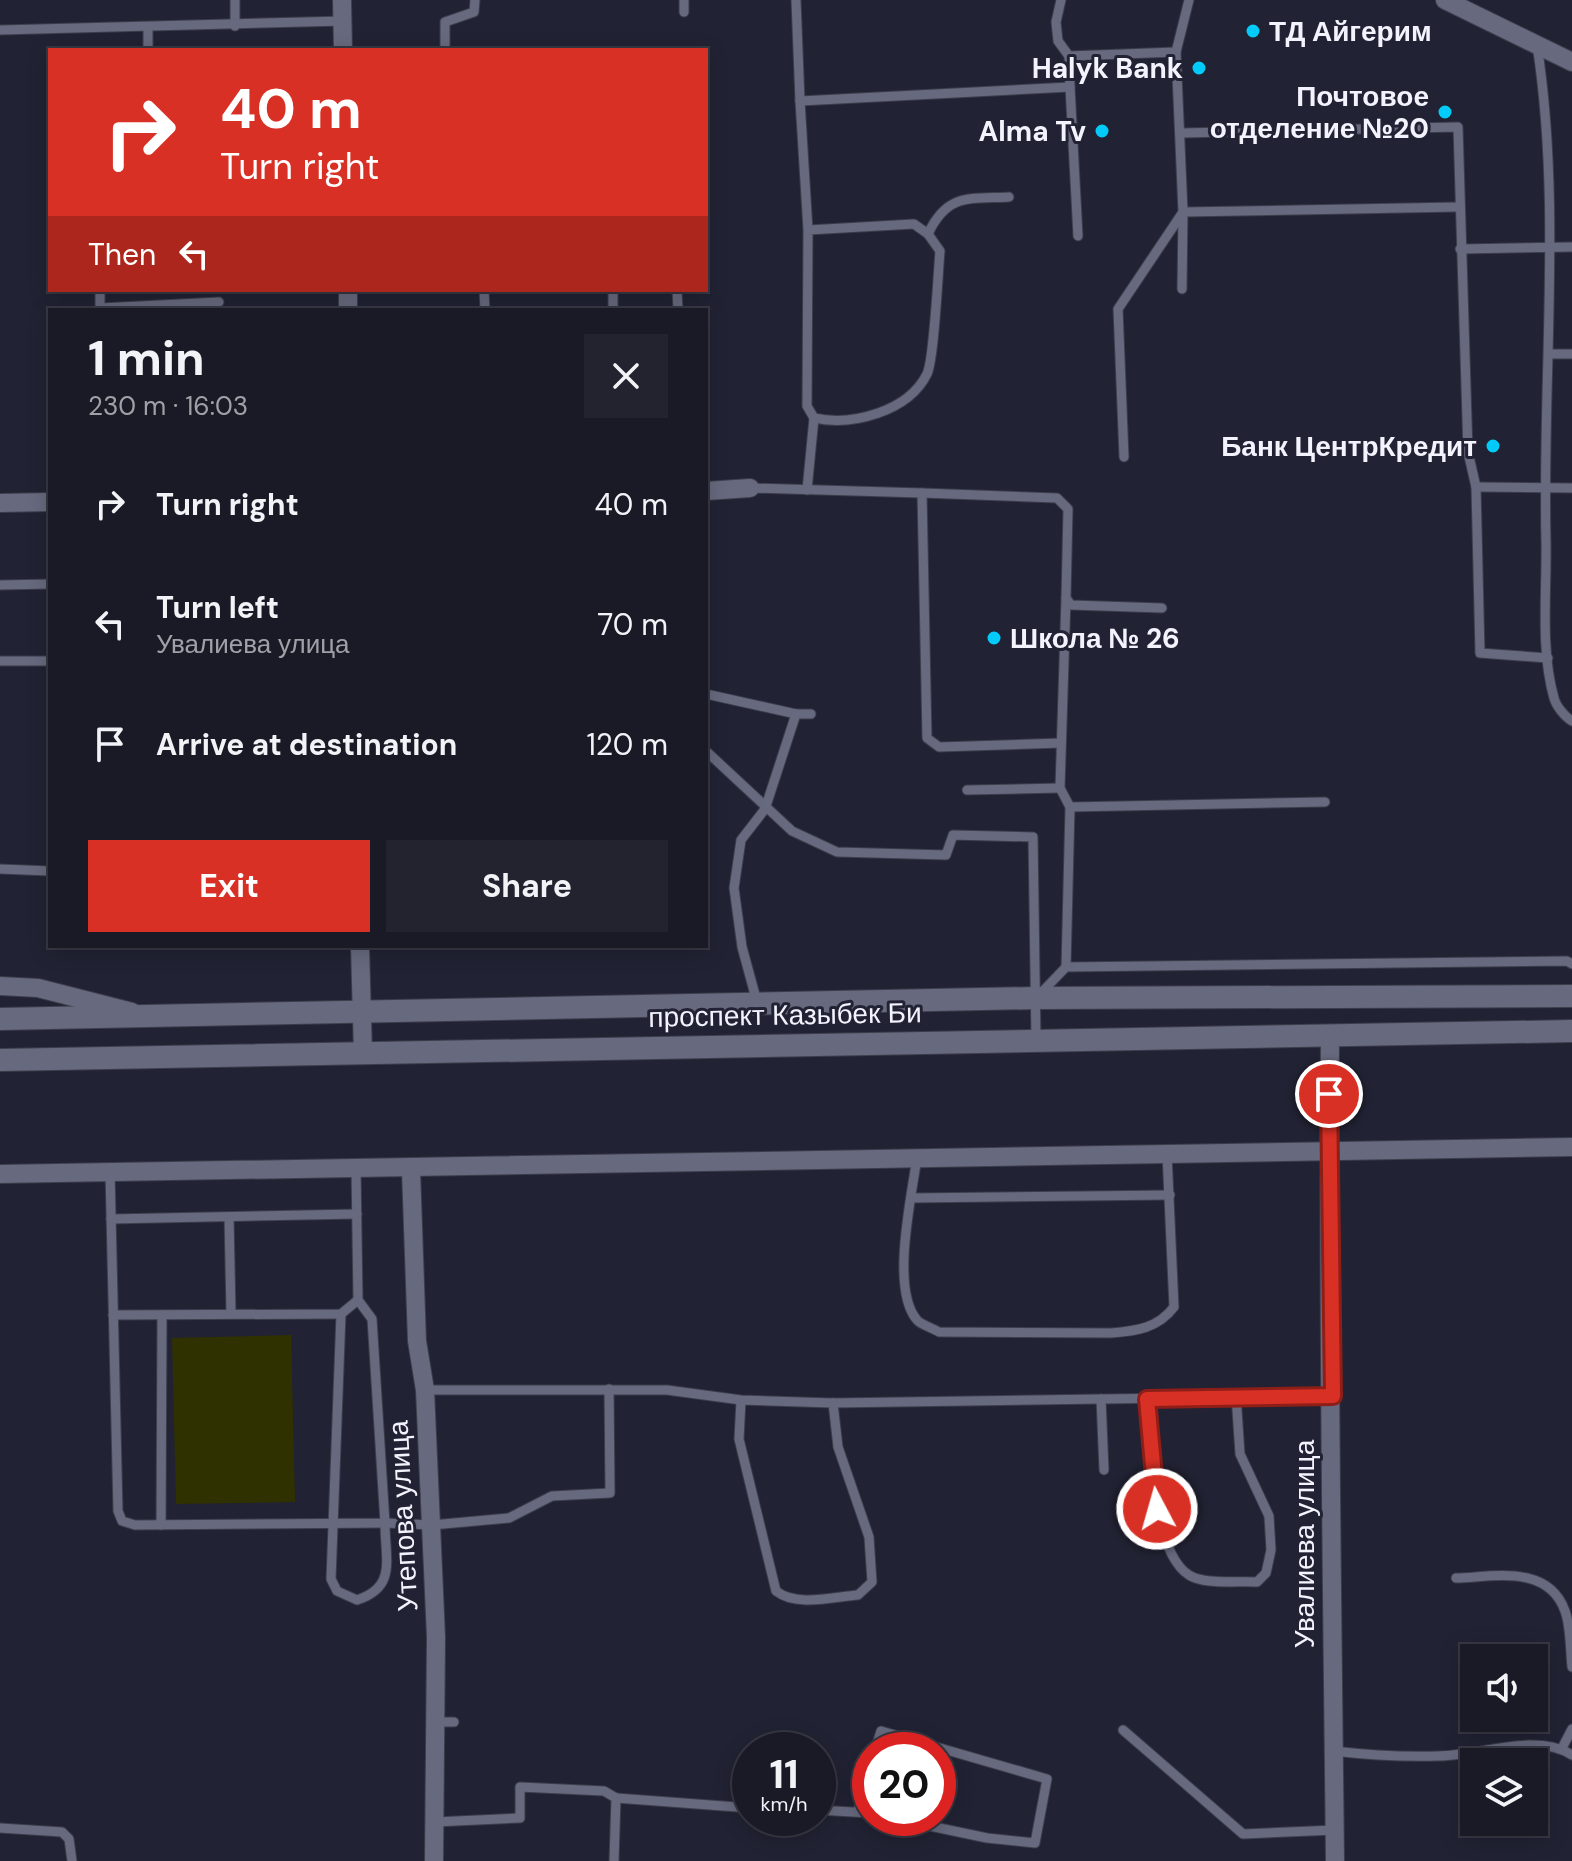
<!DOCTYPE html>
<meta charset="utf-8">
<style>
body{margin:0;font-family:"DM Sans",sans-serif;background:#22232e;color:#f1f3f6;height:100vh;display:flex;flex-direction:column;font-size:30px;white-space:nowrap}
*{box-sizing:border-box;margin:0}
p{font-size:26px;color:#9fa1a7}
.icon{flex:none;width:44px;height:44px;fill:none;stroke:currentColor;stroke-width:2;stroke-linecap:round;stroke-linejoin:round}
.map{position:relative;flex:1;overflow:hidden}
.side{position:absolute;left:48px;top:308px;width:660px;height:640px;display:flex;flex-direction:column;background:#191a26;border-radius:0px;box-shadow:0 4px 20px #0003,0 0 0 2px #373843}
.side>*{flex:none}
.banner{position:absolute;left:48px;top:48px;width:660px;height:244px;border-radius:0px;box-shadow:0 4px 20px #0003,0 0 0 2px #373843;background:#d93025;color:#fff;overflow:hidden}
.controls{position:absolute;left:1460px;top:1644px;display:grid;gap:16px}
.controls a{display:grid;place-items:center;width:88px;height:88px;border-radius:0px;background:#191a26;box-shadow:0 4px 20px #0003,0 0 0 2px #373843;font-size:40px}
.speed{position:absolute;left:732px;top:1732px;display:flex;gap:16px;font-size:40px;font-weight:700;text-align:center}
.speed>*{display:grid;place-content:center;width:104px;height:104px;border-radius:50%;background:#191a26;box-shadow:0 4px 20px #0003,0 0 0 2px #373843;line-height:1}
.speed small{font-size:20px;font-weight:400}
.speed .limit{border:12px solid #d22;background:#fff;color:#111}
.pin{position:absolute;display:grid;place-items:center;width:68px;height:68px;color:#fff;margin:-34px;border:4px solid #fff;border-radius:50%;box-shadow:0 2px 8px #0007}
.me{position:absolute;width:88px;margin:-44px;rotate:354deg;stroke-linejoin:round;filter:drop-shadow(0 0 6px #0008)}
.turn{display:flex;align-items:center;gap:28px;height:168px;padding:0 40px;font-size:36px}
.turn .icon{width:104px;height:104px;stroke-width:2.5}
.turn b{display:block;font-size:56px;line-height:68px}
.then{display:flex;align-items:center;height:76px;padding:0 40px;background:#0003;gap:16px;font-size:30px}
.round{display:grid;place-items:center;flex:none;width:84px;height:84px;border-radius:0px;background:#22232e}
.overview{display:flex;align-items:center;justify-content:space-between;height:136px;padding:0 40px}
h1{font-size:48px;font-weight:700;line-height:60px}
.button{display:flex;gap:16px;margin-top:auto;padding:16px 40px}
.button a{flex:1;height:92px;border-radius:0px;background:#d93025;color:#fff;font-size:32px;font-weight:700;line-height:92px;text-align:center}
.button a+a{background:#22232e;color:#f1f3f6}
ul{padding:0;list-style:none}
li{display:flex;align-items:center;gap:24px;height:120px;padding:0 40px}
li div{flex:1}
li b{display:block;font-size:30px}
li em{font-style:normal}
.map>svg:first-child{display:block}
.green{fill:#303100}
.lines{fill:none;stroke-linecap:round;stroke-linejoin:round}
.service-casing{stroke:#3d3e4c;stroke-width:11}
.minor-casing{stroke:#3d3e4c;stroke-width:20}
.tertiary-casing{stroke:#3d3e4c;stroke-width:24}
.service{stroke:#67697e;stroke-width:9}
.minor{stroke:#67697e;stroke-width:18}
.tertiary{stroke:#67697e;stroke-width:22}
.route-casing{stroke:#8d1f18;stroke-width:20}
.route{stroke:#d93025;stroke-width:14}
.poi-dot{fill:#02cbf9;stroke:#212233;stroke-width:3}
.labels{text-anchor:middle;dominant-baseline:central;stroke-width:6;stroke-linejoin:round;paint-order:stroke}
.poi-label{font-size:28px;font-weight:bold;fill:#f2f3fd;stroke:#212233;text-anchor:end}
.street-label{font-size:28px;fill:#f2f3fd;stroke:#212233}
</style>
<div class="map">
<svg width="1572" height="1861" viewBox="0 0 1572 1861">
<rect width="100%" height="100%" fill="#212233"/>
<polygon class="green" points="291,1335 295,1502 176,1504 172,1338"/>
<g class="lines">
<defs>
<g id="service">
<polyline points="235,0 235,26"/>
<polyline points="684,0 684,12"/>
<polyline points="796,0 800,101 1070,87 1069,56 1058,41 1056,22 1061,0"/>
<polyline points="148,27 148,50"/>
<polyline points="0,30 343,21"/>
<path d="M1537 45C1562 206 1542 379 1546 541 1547 591 1540 649 1554 698 1556 706 1565 717 1572 721"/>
<polyline points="445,50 445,22 474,12 475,0"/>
<polyline points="1069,56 1176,52"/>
<polyline points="1070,87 1078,236"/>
<path d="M800 101 808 230 807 406 814 418C852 426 908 412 927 374 934 360 938 273 940 251L928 234 914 224 808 230"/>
<polyline points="1182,133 1458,127 1468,452 1476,487 1480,653 1548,658"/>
<path d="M928 234C947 193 969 199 1009 197"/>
<polyline points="1460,249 1572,247"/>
<polyline points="1182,289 1183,212 1458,207"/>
<polyline points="100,290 100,310"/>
<polyline points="484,290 485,310"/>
<polyline points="613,290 613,310"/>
<polyline points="677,290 678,310"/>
<polyline points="100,308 219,302"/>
<polyline points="1549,354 1572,354"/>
<polyline points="1124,457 1118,309 1183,212 1176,52 1189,0"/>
<polyline points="1476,487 1572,488"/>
<polyline points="750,488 922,493 927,738 939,747 1061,743"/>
<polyline points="807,490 814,418"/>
<polyline points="922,493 1057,498 1068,509 1066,598 1071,605 1162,608"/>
<polyline points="0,585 50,584"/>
<polyline points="1066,598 1060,788 1070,807 1066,967"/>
<polyline points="0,661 50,661"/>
<polyline points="706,694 796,714 811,714"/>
<polyline points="706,751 792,831 837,852 946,855 953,835 1033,837 1036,1040"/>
<polyline points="967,790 1060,788"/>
<polyline points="1070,807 1325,802"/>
<polyline points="0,869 50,871"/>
<polyline points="1041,993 1066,967 1567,961 1572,964"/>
<polyline points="757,1002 742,947 734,888 741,840 765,809 796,714"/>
<path d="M917 1157C912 1195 890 1289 917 1320 921 1325 933 1328 939 1332L1111 1333C1137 1331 1158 1328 1174 1307L1167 1154"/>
<polyline points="110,1172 118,1511 122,1521 135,1525 385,1523 372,1319 358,1300 356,1168"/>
<polyline points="911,1198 1170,1195"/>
<polyline points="229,1217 231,1313"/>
<polyline points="111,1219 357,1214"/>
<path d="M341 1314 331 1579 337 1591 357 1600C397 1587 385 1560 385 1523L432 1525 509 1518 552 1496 610 1493 609 1389"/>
<polyline points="113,1315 341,1314 358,1300"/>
<path d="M425 1390H667L741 1400 833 1403 838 1447 869 1537 872 1582 858 1595C833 1597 796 1607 776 1591L739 1439 741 1400"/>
<path d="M1147 1399C1150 1438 1151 1563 1195 1578 1212 1584 1238 1581 1257 1582L1266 1573 1271 1550 1269 1516 1240 1454 1236 1395"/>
<polyline points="833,1403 1101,1399"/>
<polyline points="1104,1470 1101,1399 1333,1396"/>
<polyline points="161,1525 162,1315"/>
<path d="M1456 1578C1494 1577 1548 1564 1565 1611 1571 1627 1570 1649 1572 1667"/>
<polyline points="435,1722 454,1722"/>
<polyline points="1123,1730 1243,1834 1335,1830"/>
<polyline points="1562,1748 1572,1729"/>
<polyline points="875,1750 881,1731 1047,1779 1035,1843 987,1838 892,1818"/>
<path d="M1333 1751C1368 1755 1403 1757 1438 1756 1478 1756 1536 1732 1572 1755"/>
<polyline points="616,1798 750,1808"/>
<polyline points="818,1810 870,1813"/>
<polyline points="858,1811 870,1769"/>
<polyline points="435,1822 520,1818 520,1787 604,1791 616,1798 614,1861"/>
<polyline points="0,1828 62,1832 69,1839 72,1861"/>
</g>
<g id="minor">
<polyline points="342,0 343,50"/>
<polyline points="1445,0 1572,62"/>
<polyline points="348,290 348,310"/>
<polyline points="706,491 750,488"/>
<polyline points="0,503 50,502"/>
<polyline points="360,946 363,1054"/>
<polyline points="0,986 38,988 132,1012"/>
<path d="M1330 1035C1328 1310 1332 1586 1335 1861"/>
<polyline points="411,1170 417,1341 425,1390 436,1637 434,1861"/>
<polyline points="0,1174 1572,1147"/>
</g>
<g id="tertiary">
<polyline points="0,1019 1036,998 1572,996"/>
<polyline points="0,1060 1572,1031"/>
</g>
</defs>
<use href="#service" class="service-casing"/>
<use href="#minor" class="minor-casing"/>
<use href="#tertiary" class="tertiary-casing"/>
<use href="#service" class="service"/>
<use href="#minor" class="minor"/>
<use href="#tertiary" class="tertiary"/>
</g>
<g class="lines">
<defs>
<polyline id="route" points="1157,1509 1147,1399 1333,1396 1329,1094"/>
</defs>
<use href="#route" class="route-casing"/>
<use href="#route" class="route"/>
</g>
<g class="poi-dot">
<circle cx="1253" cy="31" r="8"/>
<circle cx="1199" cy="68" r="8"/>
<circle cx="1445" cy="112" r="8"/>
<circle cx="1102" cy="131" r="8"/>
<circle cx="1493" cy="446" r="8"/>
<circle cx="994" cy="638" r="8"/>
</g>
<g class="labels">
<g class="poi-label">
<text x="1269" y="31" text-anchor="start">ТД Айгерим</text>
<text x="1183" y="68">Halyk Bank</text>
<text x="1429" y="96">Почтовое<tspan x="1429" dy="32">отделение №20</tspan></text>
<text x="1086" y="131">Alma Tv</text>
<text x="1477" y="446">Банк ЦентрКредит</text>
<text x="1010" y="638" text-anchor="start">Школа № 26</text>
</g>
<g class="street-label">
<text transform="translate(785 1015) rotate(-1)">проспект Казыбек Би</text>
<text transform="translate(403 1516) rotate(-93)">Утепова улица</text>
<text transform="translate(1304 1544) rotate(-90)">Увалиева улица</text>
</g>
</g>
</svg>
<div class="controls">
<a><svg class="icon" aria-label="sound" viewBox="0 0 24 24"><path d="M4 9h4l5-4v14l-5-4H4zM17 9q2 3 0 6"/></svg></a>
<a><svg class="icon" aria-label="layers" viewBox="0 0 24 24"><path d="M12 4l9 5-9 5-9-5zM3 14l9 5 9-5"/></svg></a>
</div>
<div class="speed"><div>11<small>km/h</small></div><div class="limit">20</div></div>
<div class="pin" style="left:1329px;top:1094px;background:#d93025"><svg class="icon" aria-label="arrive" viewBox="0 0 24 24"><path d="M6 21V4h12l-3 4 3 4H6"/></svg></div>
<svg class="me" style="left:1157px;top:1509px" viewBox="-20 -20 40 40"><circle r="17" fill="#d93025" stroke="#fff" stroke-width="3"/><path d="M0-11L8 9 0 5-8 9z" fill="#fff"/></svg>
<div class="banner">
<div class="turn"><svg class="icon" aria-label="right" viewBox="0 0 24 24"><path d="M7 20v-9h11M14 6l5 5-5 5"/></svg><div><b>40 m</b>Turn right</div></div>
<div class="then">Then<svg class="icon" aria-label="left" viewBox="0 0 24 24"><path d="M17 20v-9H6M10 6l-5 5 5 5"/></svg></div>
</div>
<section class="side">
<div class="overview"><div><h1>1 min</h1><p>230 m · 16:03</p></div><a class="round"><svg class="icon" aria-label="close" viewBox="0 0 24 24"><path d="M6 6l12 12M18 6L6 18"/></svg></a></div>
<ul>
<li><svg class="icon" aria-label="right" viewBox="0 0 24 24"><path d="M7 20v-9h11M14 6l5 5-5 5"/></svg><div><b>Turn right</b></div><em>40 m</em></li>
<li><svg class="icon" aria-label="left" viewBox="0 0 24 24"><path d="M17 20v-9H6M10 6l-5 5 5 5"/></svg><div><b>Turn left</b><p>Увалиева улица</p></div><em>70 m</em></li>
<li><svg class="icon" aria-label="arrive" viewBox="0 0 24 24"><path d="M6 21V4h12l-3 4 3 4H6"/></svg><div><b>Arrive at destination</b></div><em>120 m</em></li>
</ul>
<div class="button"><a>Exit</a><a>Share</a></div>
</section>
</div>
